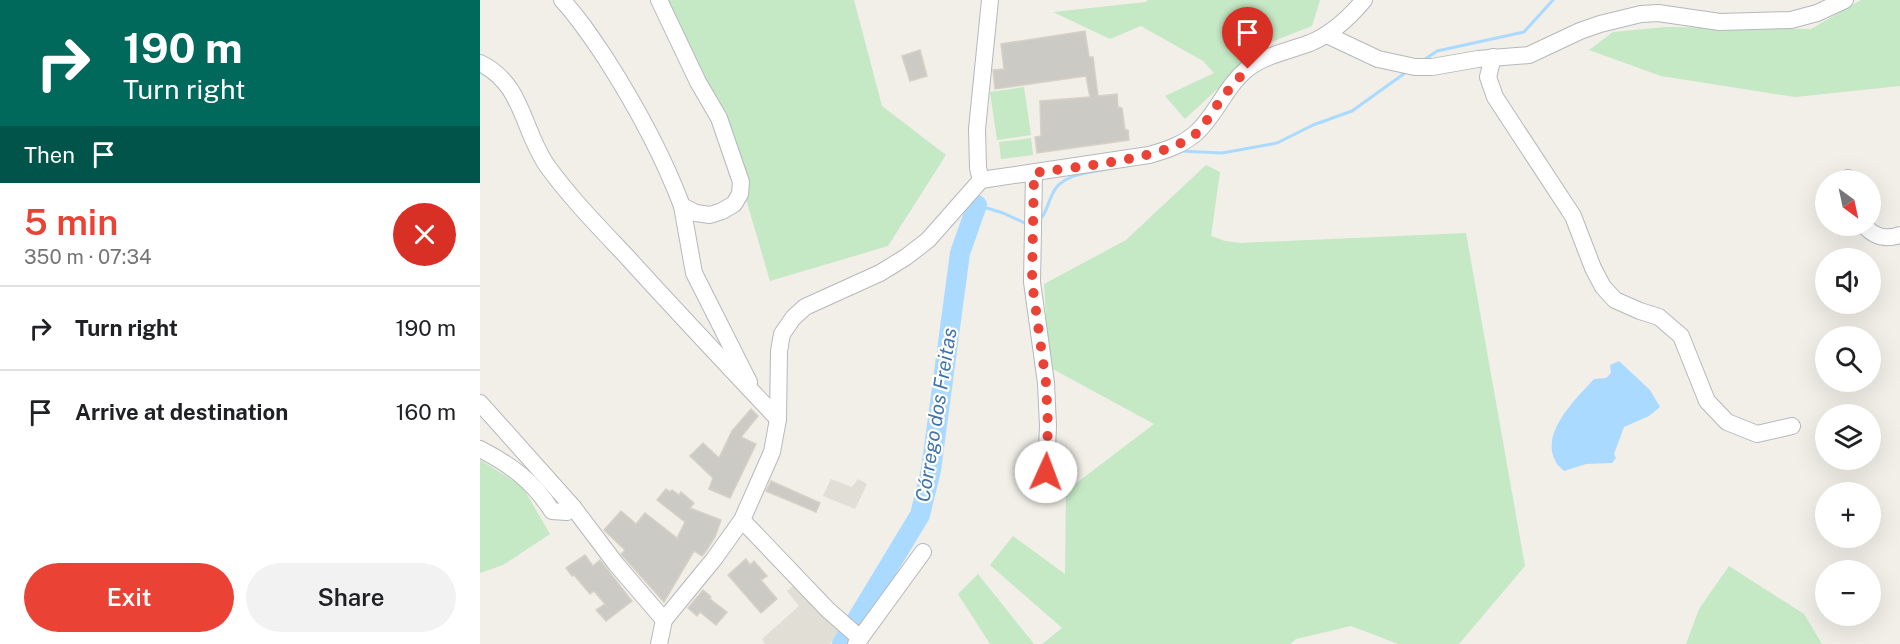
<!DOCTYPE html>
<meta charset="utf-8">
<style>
body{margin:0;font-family:"Public Sans",sans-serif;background:#f2f2f2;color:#202124;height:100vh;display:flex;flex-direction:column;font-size:22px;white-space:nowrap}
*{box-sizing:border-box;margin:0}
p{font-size:20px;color:#757577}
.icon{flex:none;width:33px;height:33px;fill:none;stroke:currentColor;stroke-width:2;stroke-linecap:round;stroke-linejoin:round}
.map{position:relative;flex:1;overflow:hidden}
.side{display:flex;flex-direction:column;background:#fff;width:480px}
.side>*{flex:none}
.guide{background:#00695c;color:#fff;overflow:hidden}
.needle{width:39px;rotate:147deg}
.buttons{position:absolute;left:1335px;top:170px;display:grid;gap:12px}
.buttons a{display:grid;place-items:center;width:66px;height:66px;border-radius:50%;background:#fff;box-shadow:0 6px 24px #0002;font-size:30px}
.pin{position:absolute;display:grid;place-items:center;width:51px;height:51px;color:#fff;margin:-62px -26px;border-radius:50% 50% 50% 0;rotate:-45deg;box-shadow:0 0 6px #0007}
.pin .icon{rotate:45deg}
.me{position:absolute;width:66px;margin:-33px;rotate:2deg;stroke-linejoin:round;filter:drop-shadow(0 0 4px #0008)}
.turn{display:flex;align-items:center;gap:21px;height:126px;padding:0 24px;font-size:27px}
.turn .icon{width:78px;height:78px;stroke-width:2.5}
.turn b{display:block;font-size:42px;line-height:51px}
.then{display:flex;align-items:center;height:57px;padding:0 24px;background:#0003;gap:12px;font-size:22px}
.round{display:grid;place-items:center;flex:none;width:63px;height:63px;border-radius:32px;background:#f2f2f2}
.overview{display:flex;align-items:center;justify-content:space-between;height:102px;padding:0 24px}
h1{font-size:36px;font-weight:600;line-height:45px;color:#ea4335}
.primary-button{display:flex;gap:12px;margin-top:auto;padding:12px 24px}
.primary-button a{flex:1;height:69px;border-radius:36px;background:#ea4335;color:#fff;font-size:24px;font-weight:600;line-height:69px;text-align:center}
.primary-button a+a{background:#f2f2f2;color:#202124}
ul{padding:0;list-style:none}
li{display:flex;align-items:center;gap:18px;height:84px;padding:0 24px;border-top:2px solid #e0e0e0}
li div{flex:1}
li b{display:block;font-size:22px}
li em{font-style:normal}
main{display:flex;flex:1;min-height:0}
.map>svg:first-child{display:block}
.education{fill:#e1ded6}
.green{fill:#c5e8c5}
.water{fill:#aadaff}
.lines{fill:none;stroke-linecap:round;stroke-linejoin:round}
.stream{stroke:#aadaff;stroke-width:3}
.river{stroke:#aadaff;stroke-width:20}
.building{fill:#cccac5;stroke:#d6d1c6;stroke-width:1.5}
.minor-casing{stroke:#b5b8bc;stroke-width:18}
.minor{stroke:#fff;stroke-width:16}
.route{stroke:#ea4335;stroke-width:10;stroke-dasharray:0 18}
.labels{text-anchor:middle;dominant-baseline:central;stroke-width:4.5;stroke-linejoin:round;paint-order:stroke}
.water-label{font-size:20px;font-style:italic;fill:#4174aa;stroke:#fff}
</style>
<main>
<section class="side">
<div class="guide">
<div class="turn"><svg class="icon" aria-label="right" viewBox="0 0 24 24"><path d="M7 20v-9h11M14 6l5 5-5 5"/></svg><div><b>190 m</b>Turn right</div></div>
<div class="then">Then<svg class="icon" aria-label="arrive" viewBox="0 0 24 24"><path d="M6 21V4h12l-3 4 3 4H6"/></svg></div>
</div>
<div class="overview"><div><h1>5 min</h1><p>350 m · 07:34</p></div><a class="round" style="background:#d93025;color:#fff"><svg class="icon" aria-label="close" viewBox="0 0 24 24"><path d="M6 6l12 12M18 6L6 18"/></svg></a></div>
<ul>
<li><svg class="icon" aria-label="right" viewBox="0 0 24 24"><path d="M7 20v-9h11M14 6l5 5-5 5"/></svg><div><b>Turn right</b></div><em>190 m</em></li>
<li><svg class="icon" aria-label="arrive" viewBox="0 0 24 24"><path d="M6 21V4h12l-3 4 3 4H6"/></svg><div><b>Arrive at destination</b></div><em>160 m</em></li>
</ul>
<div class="primary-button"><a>Exit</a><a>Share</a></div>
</section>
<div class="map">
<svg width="1420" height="644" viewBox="0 0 1420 644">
<rect width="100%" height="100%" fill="#f1efe8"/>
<g class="education">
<polygon points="351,479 372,487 378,479 387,484 375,509 343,496"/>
<polygon points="316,583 359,631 350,644 285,644 282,639 319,606 307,591"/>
</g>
<g class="green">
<polygon points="179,0 374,0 402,106 466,155 408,246 290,281 261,182"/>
<polygon points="668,0 840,0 832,26 786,44 705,119 685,96 734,73 723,61 661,26 630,39 573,12 666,2"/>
<polygon points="1381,0 1420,0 1420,86 1315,97 1181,76 1109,50 1133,32 1186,27 1331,29"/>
<polygon points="544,87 551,135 517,140 510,92"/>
<polygon points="551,138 553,155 521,159 519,142"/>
<polygon points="726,165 740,172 731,236 745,241 761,243 986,233 1045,566 979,644 918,644 871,626 816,639 810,644 562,644 582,628 510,565 533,536 585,574 586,491 674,424 569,367 564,284 646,240"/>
<polygon points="0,460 42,486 70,534 23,565 0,573"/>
<polygon points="1249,566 1324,614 1342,644 1206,644 1219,609"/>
<polygon points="498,574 554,644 510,644 478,594"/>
</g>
<path class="water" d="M1139 361 1170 390 1180 407 1169 416 1144 427 1134 454 1136 458 1132 463 1106 464 1084 471C1081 468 1076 464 1075 460 1061 431 1097 398 1114 379L1126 378 1131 373 1130 365Z"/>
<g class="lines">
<g class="stream">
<polyline points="944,60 957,51 1044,32 1073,0"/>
<polyline points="700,151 742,153 797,143 833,125 872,111 925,73"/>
<polyline points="497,205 523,213 545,223"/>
<path d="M562 217C567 210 568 203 572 195 580 174 608 173 627 169"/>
</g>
<polyline class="river" points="362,644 440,515 451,470 480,253 497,205"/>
</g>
<g class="building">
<polygon points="605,31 609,57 613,57 618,96 637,94 638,107 642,108 645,130 648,130 649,140 557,153 555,137 561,136 560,101 610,97 606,76 515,89 513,70 524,69 521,44"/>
<polygon points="440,50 447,76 430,81 422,56"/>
<polygon points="271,409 278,416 261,437 276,444 250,498 229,489 233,478 210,456 223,443 239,458 252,431"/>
<polygon points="291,481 340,503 336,512 286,491"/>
<polygon points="186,489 190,492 192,490 199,495 201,492 214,503 210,508 241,520 235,537 226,551 222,556 214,551 184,602 141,554 145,550 124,530 141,511 156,524 165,513 197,538 205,522 177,500"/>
<polygon points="105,555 113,566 120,560 152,601 126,621 116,610 125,604 114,591 110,594 94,575 92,576 86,568"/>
<polygon points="266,559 270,565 274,561 287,576 281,580 297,599 281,613 248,575"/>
<polygon points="223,590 231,597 230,599 247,612 236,625 220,612 217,616 208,608"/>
</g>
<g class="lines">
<defs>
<g id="minor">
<path d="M82 0C99 18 112 38 126 59 156 106 182 153 202 206L216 213 230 215 242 211 254 204 260 194 261 182 239 118 218 82 179 0"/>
<polyline points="847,35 898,59 935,67 952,67 998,59 1049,55 1100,31 1120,24 1161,14 1178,13 1240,22 1311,20 1337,13 1365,0"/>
<polyline points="1013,57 1008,77 1015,97 1093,216 1113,268 1123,287 1135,300 1160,311 1179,317 1201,336 1227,401 1247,422 1277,434 1312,426"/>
<path d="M0 63C44 84 42 131 68 167 92 200 121 229 149 259 198 313 248 366 298 419"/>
<polyline points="554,173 552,282 566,383 568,426 566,472"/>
<polyline points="1368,178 1369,180"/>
<polyline points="501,180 498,168 497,129 510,0"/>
<polyline points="202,206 214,273 269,382"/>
<path d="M1384 225C1394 237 1405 240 1420 235"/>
<polyline points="0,403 93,507 136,564 184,620"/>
<path d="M0 449C31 465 53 481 72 511L87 512 93 507"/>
<polyline points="262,520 348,610 380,638"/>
<path d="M179 644 184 620 234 559 262 520 292 452 298 419 299 351 302 334 313 318 325 307 400 273 426 257 448 240 501 180 669 155C687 150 705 144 718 131 737 113 746 86 767 69 785 55 809 51 830 43 852 34 869 18 884 0"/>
<polyline points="376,644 443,552"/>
</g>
</defs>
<use href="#minor" class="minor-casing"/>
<use href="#minor" class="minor"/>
</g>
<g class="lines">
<path class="route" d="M566 472 568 426 566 383 552 282 554 173C597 166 690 160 719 131 725 124 730 115 735 108 745 94 755 81 768 69"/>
</g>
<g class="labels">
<g class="water-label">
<text transform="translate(456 415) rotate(-81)">Córrego dos Freitas</text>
</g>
</g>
</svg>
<div class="buttons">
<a><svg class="needle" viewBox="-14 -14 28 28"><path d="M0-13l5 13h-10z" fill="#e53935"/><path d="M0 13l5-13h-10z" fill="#757577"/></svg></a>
<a><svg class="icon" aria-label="sound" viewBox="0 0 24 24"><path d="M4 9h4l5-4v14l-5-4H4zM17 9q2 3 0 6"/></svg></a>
<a><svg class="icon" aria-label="search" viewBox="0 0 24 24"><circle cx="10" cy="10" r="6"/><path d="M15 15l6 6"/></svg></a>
<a><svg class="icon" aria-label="layers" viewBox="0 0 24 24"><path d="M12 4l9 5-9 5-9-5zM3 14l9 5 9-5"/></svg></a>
<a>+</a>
<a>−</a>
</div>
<div class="pin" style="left:768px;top:69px;background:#d93025"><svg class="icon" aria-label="arrive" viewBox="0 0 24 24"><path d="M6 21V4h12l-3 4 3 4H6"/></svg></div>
<svg class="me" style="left:566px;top:472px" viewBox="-20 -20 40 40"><circle r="19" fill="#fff"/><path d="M0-13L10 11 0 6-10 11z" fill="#ea4335"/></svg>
</div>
</main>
